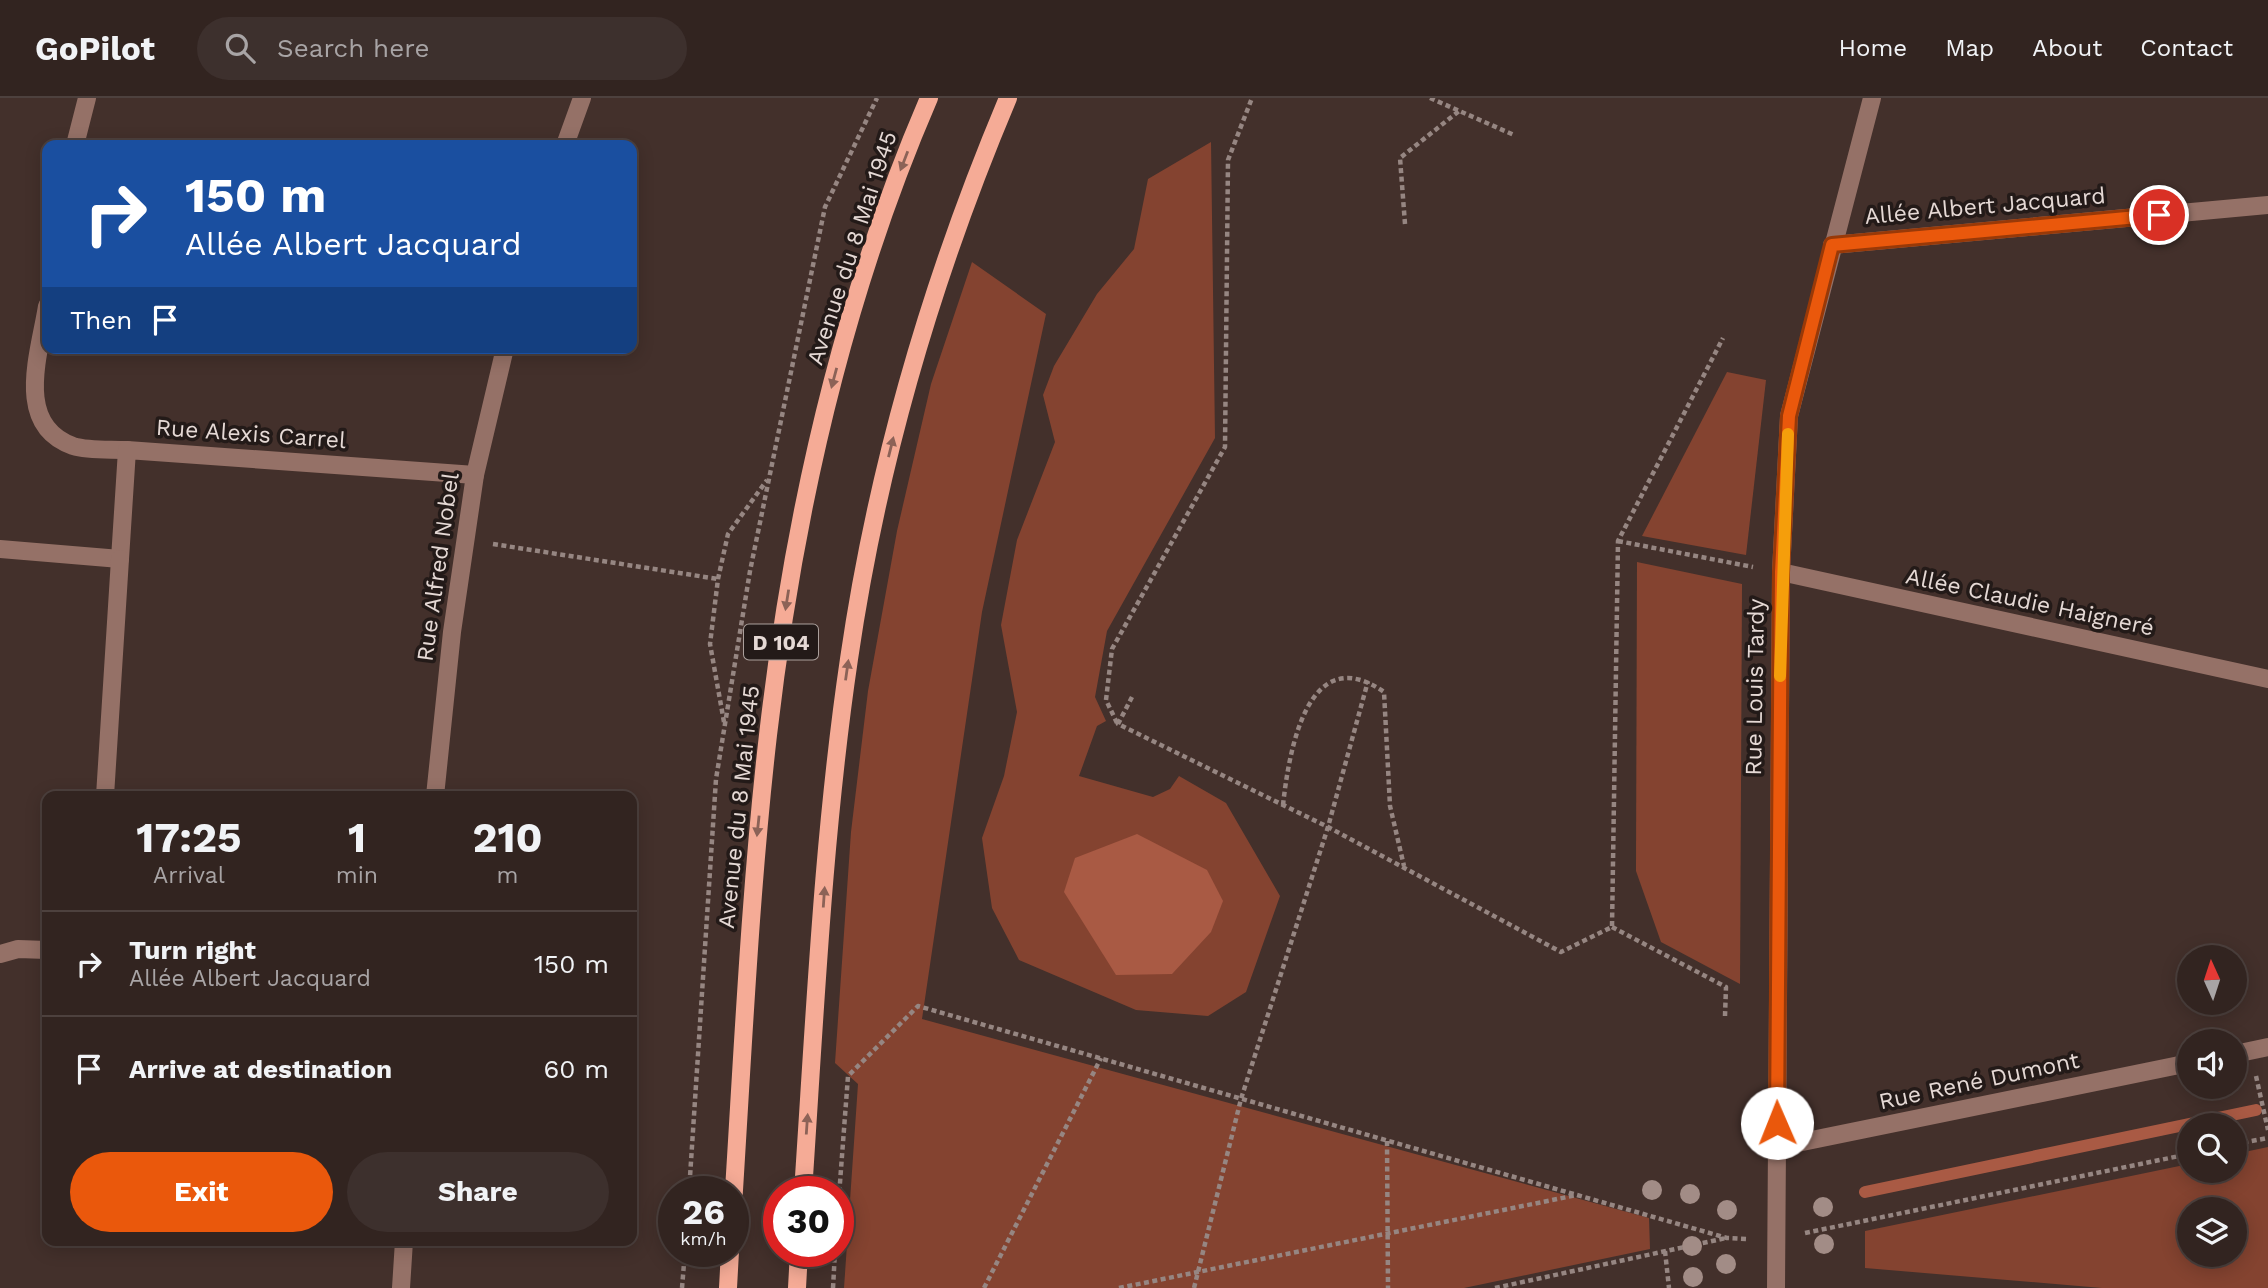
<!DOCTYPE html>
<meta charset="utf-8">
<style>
body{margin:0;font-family:"Work Sans",sans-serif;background:#3d302d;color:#f1f3f6;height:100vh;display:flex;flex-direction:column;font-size:26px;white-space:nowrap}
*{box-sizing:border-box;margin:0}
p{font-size:23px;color:#a8a4a5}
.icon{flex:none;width:38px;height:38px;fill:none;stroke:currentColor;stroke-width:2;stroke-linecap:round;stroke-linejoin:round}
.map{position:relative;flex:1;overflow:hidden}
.side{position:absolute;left:42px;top:693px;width:595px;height:455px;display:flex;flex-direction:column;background:#322420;border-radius:14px;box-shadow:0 4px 18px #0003,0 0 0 2px #4d413e}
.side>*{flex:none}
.banner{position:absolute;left:42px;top:42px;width:595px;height:214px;border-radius:14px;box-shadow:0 4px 18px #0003,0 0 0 2px #4d413e;background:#1a4fa0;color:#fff;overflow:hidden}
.needle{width:46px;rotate:357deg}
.controls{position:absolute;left:2177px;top:847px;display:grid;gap:14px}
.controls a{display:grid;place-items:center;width:70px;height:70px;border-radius:50%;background:#322420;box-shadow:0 4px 18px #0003,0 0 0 2px #4d413e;font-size:35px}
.speed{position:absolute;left:658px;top:1078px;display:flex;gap:14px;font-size:35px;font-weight:700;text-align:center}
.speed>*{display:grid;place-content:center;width:91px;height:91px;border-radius:50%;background:#322420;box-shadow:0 4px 18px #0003,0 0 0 2px #4d413e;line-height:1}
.speed small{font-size:18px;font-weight:400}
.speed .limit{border:10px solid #d22;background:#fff;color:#111}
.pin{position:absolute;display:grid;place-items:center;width:60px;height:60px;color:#fff;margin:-30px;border:4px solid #fff;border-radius:50%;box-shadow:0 2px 7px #0007}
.me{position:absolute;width:77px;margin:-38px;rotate:359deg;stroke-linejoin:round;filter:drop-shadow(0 0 5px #0008)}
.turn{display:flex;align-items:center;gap:24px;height:147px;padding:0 28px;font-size:32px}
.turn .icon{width:91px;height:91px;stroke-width:2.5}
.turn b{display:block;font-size:49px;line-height:60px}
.then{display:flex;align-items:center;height:66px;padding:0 28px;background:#0003;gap:14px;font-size:26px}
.eta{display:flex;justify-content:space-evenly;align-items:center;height:119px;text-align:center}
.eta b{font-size:42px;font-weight:700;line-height:49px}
.action{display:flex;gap:14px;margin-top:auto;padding:14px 28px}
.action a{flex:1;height:80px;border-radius:42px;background:#ea580c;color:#fff;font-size:28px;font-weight:700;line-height:80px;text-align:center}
.action a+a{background:#3d302d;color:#f1f3f6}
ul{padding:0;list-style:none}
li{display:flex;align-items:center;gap:21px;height:105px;padding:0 28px;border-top:2px solid #4d413e}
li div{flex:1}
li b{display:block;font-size:26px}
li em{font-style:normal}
header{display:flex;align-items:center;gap:42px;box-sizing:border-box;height:98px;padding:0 35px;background:#322420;border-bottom:2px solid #4d413e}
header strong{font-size:33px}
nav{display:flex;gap:38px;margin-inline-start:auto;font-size:24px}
.search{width:490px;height:63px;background:#3d302d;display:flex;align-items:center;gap:18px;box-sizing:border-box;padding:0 24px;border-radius:38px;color:#a8a4a5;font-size:26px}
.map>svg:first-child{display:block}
.green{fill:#844330;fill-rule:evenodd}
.water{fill:#a95a44}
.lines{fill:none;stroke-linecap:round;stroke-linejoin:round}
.stream{stroke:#a95a44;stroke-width:12}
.path{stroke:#968682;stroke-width:4.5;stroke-dasharray:5 3.5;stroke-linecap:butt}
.minor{stroke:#957167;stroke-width:18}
.major{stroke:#f5ab96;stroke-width:18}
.tree{fill:#a28c86}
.oneway{fill:#8c6257}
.route-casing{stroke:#983908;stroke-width:18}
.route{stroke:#ea580c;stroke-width:12}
.slow{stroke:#f59e0b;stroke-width:12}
.labels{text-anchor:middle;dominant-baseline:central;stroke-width:7;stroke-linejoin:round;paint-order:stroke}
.shield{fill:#231a18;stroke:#aba09c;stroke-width:2}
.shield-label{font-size:21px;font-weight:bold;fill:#e5d9d5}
.street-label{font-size:23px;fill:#e5d9d5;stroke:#231a18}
</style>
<header>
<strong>GoPilot</strong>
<div class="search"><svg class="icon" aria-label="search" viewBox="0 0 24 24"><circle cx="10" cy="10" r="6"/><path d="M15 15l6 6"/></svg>Search here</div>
<nav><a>Home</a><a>Map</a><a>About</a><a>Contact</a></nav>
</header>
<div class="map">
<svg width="2268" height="1190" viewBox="0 0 2268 1190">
<rect width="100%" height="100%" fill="#43302b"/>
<g class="green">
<polygon points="1211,44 1215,340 1107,533 1095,599 1106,623 1097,628 1079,678 1153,699 1170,691 1179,678 1226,705 1280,798 1246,894 1208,918 1136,912 1019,862 992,810 982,740 1004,678 1017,614 1001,527 1017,442 1055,344 1043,297 1054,268 1097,196 1134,151 1148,81"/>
<polygon points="972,164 1046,216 982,514 922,921 1649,1120 1650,1151 1464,1190 844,1190 858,986 835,965 851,734 868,593 897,433 931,286"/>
<polygon points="1727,274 1766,282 1746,457 1642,438"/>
<polygon points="1637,464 1742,486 1740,886 1661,844 1636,773"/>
<path d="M2268 1049V1190H2102L1865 1170V1133L2189 1066V1073H2235V1056ZM2189 1111H2235V1157H2189Z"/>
</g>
<polygon class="water" points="1137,736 1207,772 1223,803 1211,834 1172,876 1116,877 1064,794 1075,760"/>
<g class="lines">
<polyline class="stream" points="1865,1094 2256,1012"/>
<g class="path">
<polyline points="1430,0 1514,37"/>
<polyline points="1405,126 1400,60 1459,13"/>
<polyline points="1618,443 1753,469"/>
<polyline points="493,446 718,481"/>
<polyline points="1132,599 1118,626 1328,729 1561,854 1612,829 1618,443 1723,240"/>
<polyline points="724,624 710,546 718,481 728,436 767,382"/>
<polyline points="1117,625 1106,602 1112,551 1225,349 1228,62 1252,0"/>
<path d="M1283 707C1289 652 1308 541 1384 594L1390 708 1404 768"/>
<polyline points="1612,829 1726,889 1725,918"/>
<polyline points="2256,978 2268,1032"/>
<polyline points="1387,1043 1388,1190"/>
<polyline points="2235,1046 2268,1040"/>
<polyline points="689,1094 716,681 750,473 825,109 877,0"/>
<polyline points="838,1111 848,978 918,908 1727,1140 1747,1141"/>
<polyline points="1805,1135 2189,1056"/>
<polyline points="1665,1153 1669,1190"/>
<polyline points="682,1190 685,1153"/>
<polyline points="833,1190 835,1153"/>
<polyline points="984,1190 1101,960"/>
<polyline points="1119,1190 1577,1097"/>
<polyline points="1194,1190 1241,1001 1328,729 1368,583"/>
<polyline points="1495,1190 1726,1140"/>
</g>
<g class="minor">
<polyline points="75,47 87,0"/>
<polyline points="565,47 582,0"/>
<polyline points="1832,147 2268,107"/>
<path d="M47 208C40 254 13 327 73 348 89 353 111 351 127 352"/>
<polyline points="0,451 120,461 127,352 475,377"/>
<polyline points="1781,474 2268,581"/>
<polyline points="105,698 120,461"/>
<polyline points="435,698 452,534 475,377 505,250"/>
<polyline points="0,856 18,851 47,852"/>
<polyline points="2235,956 2268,949"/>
<polyline points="1778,1049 2189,965"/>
<polyline points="401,1190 404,1143"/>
<polyline points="1776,1190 1781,474 1789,318 1872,0"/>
</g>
<g class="major">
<path d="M803 1094C815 916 823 737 849 561 877 368 932 180 1008 0"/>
<path d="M733 1108C743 951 750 794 768 637 793 420 842 201 929 0"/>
<polyline points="728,1190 730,1153"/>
<polyline points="797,1190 799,1153"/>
</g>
</g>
<g class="tree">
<circle cx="1652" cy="1092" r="10"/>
<circle cx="1690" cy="1096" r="10"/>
<circle cx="1823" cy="1109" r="10"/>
<circle cx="1727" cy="1112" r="10"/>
<circle cx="1824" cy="1146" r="10"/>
<circle cx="1692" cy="1148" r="10"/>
<circle cx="1726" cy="1166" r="10"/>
<circle cx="1693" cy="1179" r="10"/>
</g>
<defs><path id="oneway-solid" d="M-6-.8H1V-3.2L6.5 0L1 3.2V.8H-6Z" transform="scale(1.75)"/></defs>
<g class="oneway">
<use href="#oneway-solid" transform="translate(904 63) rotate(111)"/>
<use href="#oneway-solid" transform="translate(834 280) rotate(105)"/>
<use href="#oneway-solid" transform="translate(891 349) rotate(-76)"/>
<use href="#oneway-solid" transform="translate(787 502) rotate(99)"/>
<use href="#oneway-solid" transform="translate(847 572) rotate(-82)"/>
<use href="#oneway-solid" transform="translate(758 728) rotate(96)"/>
<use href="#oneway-solid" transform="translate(824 799) rotate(-86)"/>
<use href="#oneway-solid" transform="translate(807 1026) rotate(-86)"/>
</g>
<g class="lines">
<defs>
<polyline id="route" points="1777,1025 1781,474 1789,318 1832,147 2159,117"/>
</defs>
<use href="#route" class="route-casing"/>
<use href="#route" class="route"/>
<polyline class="slow" points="1780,578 1788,336"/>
</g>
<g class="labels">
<rect class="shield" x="744" y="526.5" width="74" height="35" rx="5"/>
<g class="shield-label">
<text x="781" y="544">D 104</text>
</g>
<g class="street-label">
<text transform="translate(1985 108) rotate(-5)">Allée Albert Jacquard</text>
<text transform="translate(852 150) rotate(-72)">Avenue du 8 Mai 1945</text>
<text transform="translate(251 336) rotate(4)">Rue Alexis Carrel</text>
<text transform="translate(438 469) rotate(-82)">Rue Alfred Nobel</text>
<text transform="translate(2030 504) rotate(12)">Allée Claudie Haigneré</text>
<text transform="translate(1755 589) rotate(-89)">Rue Louis Tardy</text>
<text transform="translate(739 709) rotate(-84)">Avenue du 8 Mai 1945</text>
<text transform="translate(1979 983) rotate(-12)">Rue René Dumont</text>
</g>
</g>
</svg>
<div class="controls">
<a><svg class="needle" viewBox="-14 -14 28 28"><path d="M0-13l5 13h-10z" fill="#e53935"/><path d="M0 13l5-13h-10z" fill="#a8a4a5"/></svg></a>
<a><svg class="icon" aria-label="sound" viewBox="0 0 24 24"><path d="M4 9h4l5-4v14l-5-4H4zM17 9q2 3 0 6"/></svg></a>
<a><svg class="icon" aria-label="search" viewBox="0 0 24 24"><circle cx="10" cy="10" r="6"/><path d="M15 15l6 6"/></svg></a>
<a><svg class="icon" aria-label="layers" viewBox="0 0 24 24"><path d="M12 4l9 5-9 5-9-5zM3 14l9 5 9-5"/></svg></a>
</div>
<div class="speed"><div>26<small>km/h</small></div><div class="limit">30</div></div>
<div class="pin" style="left:2159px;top:117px;background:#d93025"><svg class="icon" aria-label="arrive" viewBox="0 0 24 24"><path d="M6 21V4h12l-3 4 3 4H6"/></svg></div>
<svg class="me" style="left:1777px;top:1025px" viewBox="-20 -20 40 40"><circle r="19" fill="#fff"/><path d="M0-13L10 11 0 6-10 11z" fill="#ea580c"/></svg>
<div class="banner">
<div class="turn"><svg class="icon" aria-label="right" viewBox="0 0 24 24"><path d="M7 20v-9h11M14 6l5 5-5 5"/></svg><div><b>150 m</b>Allée Albert Jacquard</div></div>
<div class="then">Then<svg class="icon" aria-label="arrive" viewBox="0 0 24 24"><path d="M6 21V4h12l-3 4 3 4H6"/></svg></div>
</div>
<section class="side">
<div class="eta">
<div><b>17:25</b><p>Arrival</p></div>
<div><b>1</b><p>min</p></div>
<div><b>210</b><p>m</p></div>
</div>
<ul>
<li><svg class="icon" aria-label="right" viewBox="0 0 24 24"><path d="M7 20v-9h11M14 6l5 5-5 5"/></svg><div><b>Turn right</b><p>Allée Albert Jacquard</p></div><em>150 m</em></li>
<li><svg class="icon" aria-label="arrive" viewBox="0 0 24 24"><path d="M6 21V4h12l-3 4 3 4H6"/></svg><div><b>Arrive at destination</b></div><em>60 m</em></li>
</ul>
<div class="action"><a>Exit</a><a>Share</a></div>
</section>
</div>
